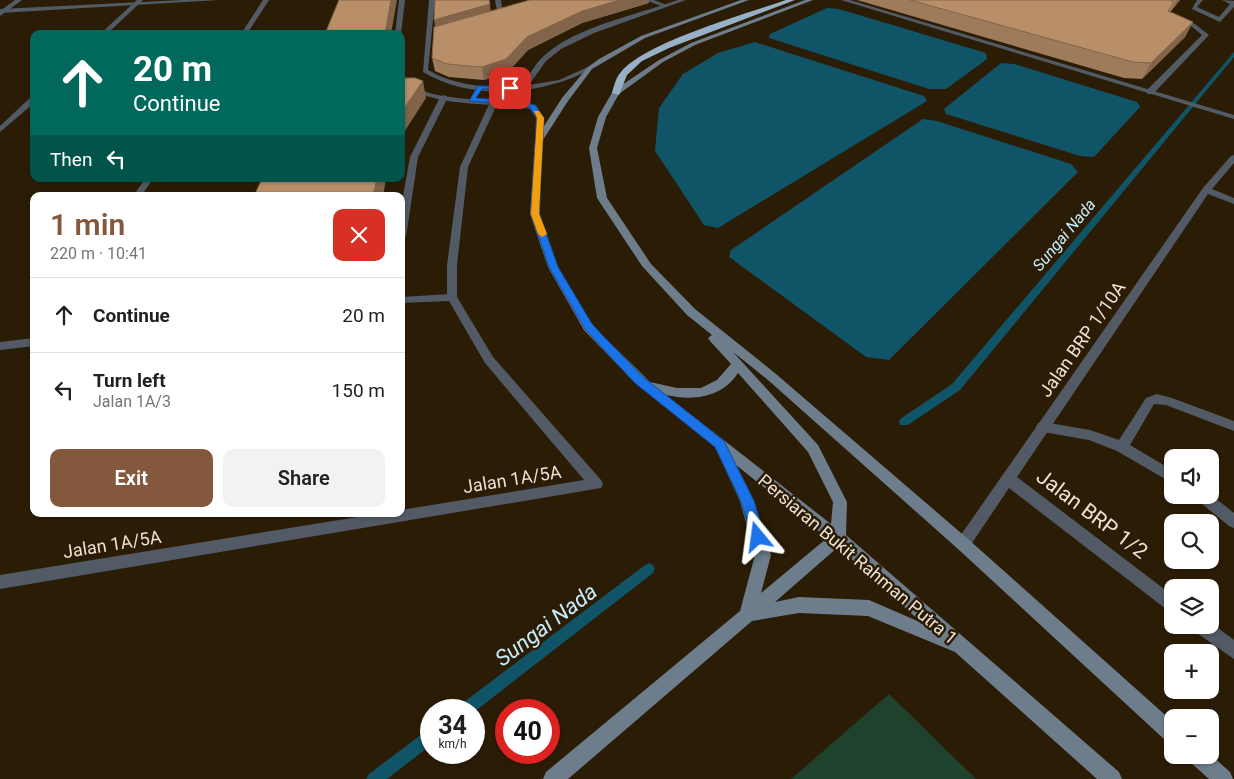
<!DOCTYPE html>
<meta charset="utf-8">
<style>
body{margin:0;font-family:Roboto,sans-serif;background:#f2f2f2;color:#202124;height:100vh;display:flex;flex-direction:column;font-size:19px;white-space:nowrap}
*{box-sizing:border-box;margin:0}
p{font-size:16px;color:#757577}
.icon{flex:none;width:28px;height:28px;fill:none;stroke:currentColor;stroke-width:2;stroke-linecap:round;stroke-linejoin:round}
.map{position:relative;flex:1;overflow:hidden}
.side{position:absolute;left:30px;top:192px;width:375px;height:325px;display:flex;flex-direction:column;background:#fff;border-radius:10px;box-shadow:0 1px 4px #0004}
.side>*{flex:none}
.guide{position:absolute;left:30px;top:30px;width:375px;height:152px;border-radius:10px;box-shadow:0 1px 4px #0004;background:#00695c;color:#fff;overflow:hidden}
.tools{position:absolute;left:1164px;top:449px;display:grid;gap:10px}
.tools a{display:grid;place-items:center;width:55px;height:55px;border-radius:10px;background:#fff;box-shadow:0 1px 4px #0004;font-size:25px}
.speed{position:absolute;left:420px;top:699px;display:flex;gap:10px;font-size:25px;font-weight:700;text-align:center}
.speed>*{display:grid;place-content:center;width:65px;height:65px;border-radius:50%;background:#fff;box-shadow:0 1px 4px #0004;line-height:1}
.speed small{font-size:12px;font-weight:400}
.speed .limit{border:8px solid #d22;background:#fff;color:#111}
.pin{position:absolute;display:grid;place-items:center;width:42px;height:42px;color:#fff;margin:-21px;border-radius:10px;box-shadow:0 2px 8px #0006}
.me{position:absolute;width:55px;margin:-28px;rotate:344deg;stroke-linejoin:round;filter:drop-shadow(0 0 4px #0008)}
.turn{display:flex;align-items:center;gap:18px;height:105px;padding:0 20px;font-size:22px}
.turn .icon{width:65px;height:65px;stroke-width:2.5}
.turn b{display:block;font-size:35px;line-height:42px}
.then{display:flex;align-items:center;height:48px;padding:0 20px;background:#0003;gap:10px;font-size:19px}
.round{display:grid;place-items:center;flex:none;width:52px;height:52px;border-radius:10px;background:#f2f2f2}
.overview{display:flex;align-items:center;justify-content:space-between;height:85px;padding:0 20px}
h1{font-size:30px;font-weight:600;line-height:38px;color:#84583c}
.action{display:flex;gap:10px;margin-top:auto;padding:10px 20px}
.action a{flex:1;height:58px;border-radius:10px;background:#84583c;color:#fff;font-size:20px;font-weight:600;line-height:58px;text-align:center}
.action a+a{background:#f2f2f2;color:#202124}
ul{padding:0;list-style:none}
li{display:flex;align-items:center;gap:15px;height:75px;padding:0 20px;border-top:1px solid #e0e0e0}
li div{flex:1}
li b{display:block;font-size:19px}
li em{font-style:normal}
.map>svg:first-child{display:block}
.green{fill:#1f422d}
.water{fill:#105468}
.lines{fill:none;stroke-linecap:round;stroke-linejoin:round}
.stream{fill:#105468;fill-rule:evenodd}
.lane{fill:#525b65;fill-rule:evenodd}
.street{fill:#525b65;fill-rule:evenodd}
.secondary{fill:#6e7d8c;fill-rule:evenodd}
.highway{fill:#97b0c7;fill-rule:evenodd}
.wall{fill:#9e7b5a}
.shaded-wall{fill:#81644a}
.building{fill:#b88f69;stroke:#81644a}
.route{fill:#1a73e8;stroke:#114b97}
.slow{fill:#f59e0b}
.labels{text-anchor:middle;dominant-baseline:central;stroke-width:5;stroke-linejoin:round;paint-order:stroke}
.far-water-label{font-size:16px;font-style:italic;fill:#c8ebf9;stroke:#2b1c05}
.street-label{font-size:18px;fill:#ece1d3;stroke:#2b1c05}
.near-street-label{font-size:21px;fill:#ece1d3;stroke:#2b1c05}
.near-water-label{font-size:22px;font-style:italic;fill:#c8ebf9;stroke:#2b1c05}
</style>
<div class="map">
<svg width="1234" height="779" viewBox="0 0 1234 779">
<rect width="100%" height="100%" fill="#2b1c05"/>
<polygon class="green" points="889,694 976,779 791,779"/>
<g class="water">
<polygon points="827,8 839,9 986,53 987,59 946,89 929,89 769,38 770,34"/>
<polygon points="755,42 924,96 927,101 718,228 704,225 655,151 659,108 683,74 718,53"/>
<polygon points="1001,63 1014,64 1137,102 1140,107 1094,157 1080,156 946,114 944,109"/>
<polygon points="923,119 937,121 1071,164 1078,172 889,360 866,357 729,257 731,250"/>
</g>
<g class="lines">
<g class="stream">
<polygon points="1234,52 1234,57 960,390 908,425 900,425 899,422 900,419 952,384"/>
<polygon points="649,563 653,565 655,569 653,573 474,712 474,710 458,710 460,705 645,565"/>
<polygon points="431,729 431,745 387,779 366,779 369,774 426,731"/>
</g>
<g class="lane">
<polygon points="183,0 219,0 0,13 0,9"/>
<polygon points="495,0 501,0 503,18 498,17"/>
<polygon points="645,0 654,0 669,6 664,7"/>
<polygon points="1197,0 1203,0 1197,7 1219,17 1230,4 1222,0 1234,1 1234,7 1220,22 1192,9"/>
<polygon points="1174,16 1195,24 1209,35 1153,94 1147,94 1147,90 1202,35 1191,26 1174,18"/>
<polygon points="444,95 448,97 418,157 406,237 401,240 401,207 410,157 440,97"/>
<polygon points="491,100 498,102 468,167 457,265 457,297 452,300 447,297 447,265 460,167"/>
<polygon points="1157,394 1172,398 1234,421 1234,431 1166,405 1154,404 1130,445 1172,470 1172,483 1117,451 1089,440 1043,432 1038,431 1036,427 1038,423 1043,422 1090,430 1119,440 1146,398"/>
<polygon points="1210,494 1234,513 1234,528 1229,526 1196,499 1194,495"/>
</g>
<g class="street">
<polygon points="15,0 22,0 0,16 0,11"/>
<polygon points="137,0 143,0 107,34 100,34"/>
<polygon points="263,0 269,0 247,34 241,34"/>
<polygon points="399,0 405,0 401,34 395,34"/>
<path d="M429 0H435L428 70C457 87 490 88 522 86 529 76 535 63 545 55 575 27 639 14 678 0H686L594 33 561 49 546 61 529 85 559 80 588 67H592V69C542 95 473 102 423 72Z"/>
<polygon points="841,0 850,0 1234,115 1234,119"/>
<path d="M401 79C412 83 421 91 433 94 467 102 502 98 536 105L544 118 543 140 539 142 535 140 536 118 530 109C487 101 439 109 401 84Z"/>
<polygon points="31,97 34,97 34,103 0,132 0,126"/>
<polygon points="1234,155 1234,163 1212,189 1234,198 1234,204 1208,194 1017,477 1172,595 1172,611 1166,609 1009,488 968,549 963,551 958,549 955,544 958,539 1203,188 1231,156"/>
<polygon points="145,179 153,179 141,196 133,196"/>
<polygon points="452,294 457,297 493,357 601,480 603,484 601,488 0,589 0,575 376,514 401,514 401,510 584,480 485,363 449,301 401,303 401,297"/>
<polygon points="34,338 34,346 0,350 0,342"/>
<polygon points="1210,622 1234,640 1234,659 1194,631 1192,625 1210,625"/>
</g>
<g class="secondary">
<path d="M741 0H749L645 38 592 69 568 101 543 140 541 155 540 214 558 267 592 325 650 382 677 388H701L717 380 731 364 710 341 708 338 712 335 687 315 642 266 597 198 589 148 598 117 613 91 659 60 691 43 805 0H813L695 45 663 62 619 94 606 117 597 148 607 198 651 264 695 309 776 374 968 539 1172 721V742L1165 740 958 549 768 380 733 352 818 445 847 502 846 535 1119 772 1122 779H1097L955 652 868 616 799 613 752 621 568 779H543L546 772 740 611 755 555 740 501 715 447 635 383 584 330 548 267 530 214 535 140 562 98 588 67 599 59 641 36ZM738 373 808 452 833 502 831 524 666 395C693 401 722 398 738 373ZM736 465 827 538 761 593 771 555 754 501ZM838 547 922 623 869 600 799 597 775 602Z"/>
<polygon points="1210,754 1230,772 1233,779 1209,779 1190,762 1187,755"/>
</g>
<path class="highway" d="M786 0H795L669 48 642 61 627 75 619 95 612 93C614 86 616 77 621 72 646 42 746 14 786 0Z"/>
</g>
<g class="wall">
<polygon points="857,0 1180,0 1171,11 1169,11 1193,22 1185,37 1142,79 1124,78"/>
<polygon points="649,3 582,23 528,50 507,73 484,80 449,77 435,71 432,58 491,11"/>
</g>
<g class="shaded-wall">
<polygon points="391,0 397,0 391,34 384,34"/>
<polygon points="620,0 649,0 649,3 582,23 528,50 507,73 484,80 482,67 527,37 582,11"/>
<polygon points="1177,0 1180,0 1171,11"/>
<polygon points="490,4 491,16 436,32 434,20"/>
<polygon points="1193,22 1185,37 1142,79 1151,63"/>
<polygon points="423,81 426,98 401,137 401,113"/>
<polygon points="377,179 386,179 383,196 373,196"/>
</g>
<g class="building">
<polygon points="339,0 391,0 385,34 325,34"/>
<polygon points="435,0 489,0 490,4 434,20"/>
<polygon points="530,0 620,0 582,11 527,37 506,59 482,67 447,64 432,58 434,27"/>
<polygon points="910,0 1169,0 1174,2 1168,11 1193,22 1151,63 1133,62"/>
<polygon points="401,78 415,78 423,81 401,113"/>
<polygon points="262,179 377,179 373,196 254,196"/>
</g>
<polygon class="route" points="478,86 512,86 510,90 482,89 476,98 518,101 535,105 544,118 539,214 558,267 592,324 605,338 643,377 724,441 754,501 765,537 762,541 758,543 753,541 741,501 715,447 635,383 597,342 585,329 549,267 531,214 537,118 530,108 517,105 469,101"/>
<polygon class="slow" points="534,111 539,111 544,118 539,214 547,234 542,237 538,234 531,214 537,118"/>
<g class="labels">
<g class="far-water-label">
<text transform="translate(1064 235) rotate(-50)">Sungai Nada</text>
</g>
<g class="street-label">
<text transform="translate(1082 339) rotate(-55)">Jalan BRP 1/10A</text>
<text transform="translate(512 479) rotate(-9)">Jalan 1A/5A</text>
<text transform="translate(112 544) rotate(-9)">Jalan 1A/5A</text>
<text transform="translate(858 559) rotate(40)">Persiaran Bukit Rahman Putra 1</text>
</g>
<g class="near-street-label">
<text transform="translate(1092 514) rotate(37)">Jalan BRP 1/2</text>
</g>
<g class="near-water-label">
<text transform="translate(546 625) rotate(-37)">Sungai Nada</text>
</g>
</g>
</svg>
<div class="tools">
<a><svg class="icon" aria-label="sound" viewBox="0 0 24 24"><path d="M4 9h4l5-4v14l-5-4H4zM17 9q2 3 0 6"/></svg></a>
<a><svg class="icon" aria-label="search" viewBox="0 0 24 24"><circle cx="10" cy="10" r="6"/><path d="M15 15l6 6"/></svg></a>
<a><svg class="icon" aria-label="layers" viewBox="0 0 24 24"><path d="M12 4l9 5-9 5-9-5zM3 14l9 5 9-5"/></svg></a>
<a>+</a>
<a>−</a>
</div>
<div class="speed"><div>34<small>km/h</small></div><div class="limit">40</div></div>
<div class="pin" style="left:510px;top:88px;background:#d93025"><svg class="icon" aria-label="arrive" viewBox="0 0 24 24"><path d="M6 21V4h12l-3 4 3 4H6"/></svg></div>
<svg class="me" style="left:758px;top:537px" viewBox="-20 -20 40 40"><path d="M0-17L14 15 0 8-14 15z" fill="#1a73e8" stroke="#fff" stroke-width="4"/></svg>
<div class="guide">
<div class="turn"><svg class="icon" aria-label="ahead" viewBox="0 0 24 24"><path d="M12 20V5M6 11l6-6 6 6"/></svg><div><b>20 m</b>Continue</div></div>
<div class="then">Then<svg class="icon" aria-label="left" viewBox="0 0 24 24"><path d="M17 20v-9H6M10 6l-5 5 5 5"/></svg></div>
</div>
<section class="side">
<div class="overview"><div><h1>1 min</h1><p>220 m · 10:41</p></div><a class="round" style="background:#d93025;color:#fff"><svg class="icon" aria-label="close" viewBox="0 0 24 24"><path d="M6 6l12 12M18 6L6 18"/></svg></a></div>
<ul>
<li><svg class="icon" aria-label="ahead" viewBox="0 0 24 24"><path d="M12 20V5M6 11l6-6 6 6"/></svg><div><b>Continue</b></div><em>20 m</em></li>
<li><svg class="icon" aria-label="left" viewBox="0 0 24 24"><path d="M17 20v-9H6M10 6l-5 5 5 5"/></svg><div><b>Turn left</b><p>Jalan 1A/3</p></div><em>150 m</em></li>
</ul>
<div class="action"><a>Exit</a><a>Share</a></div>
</section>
</div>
